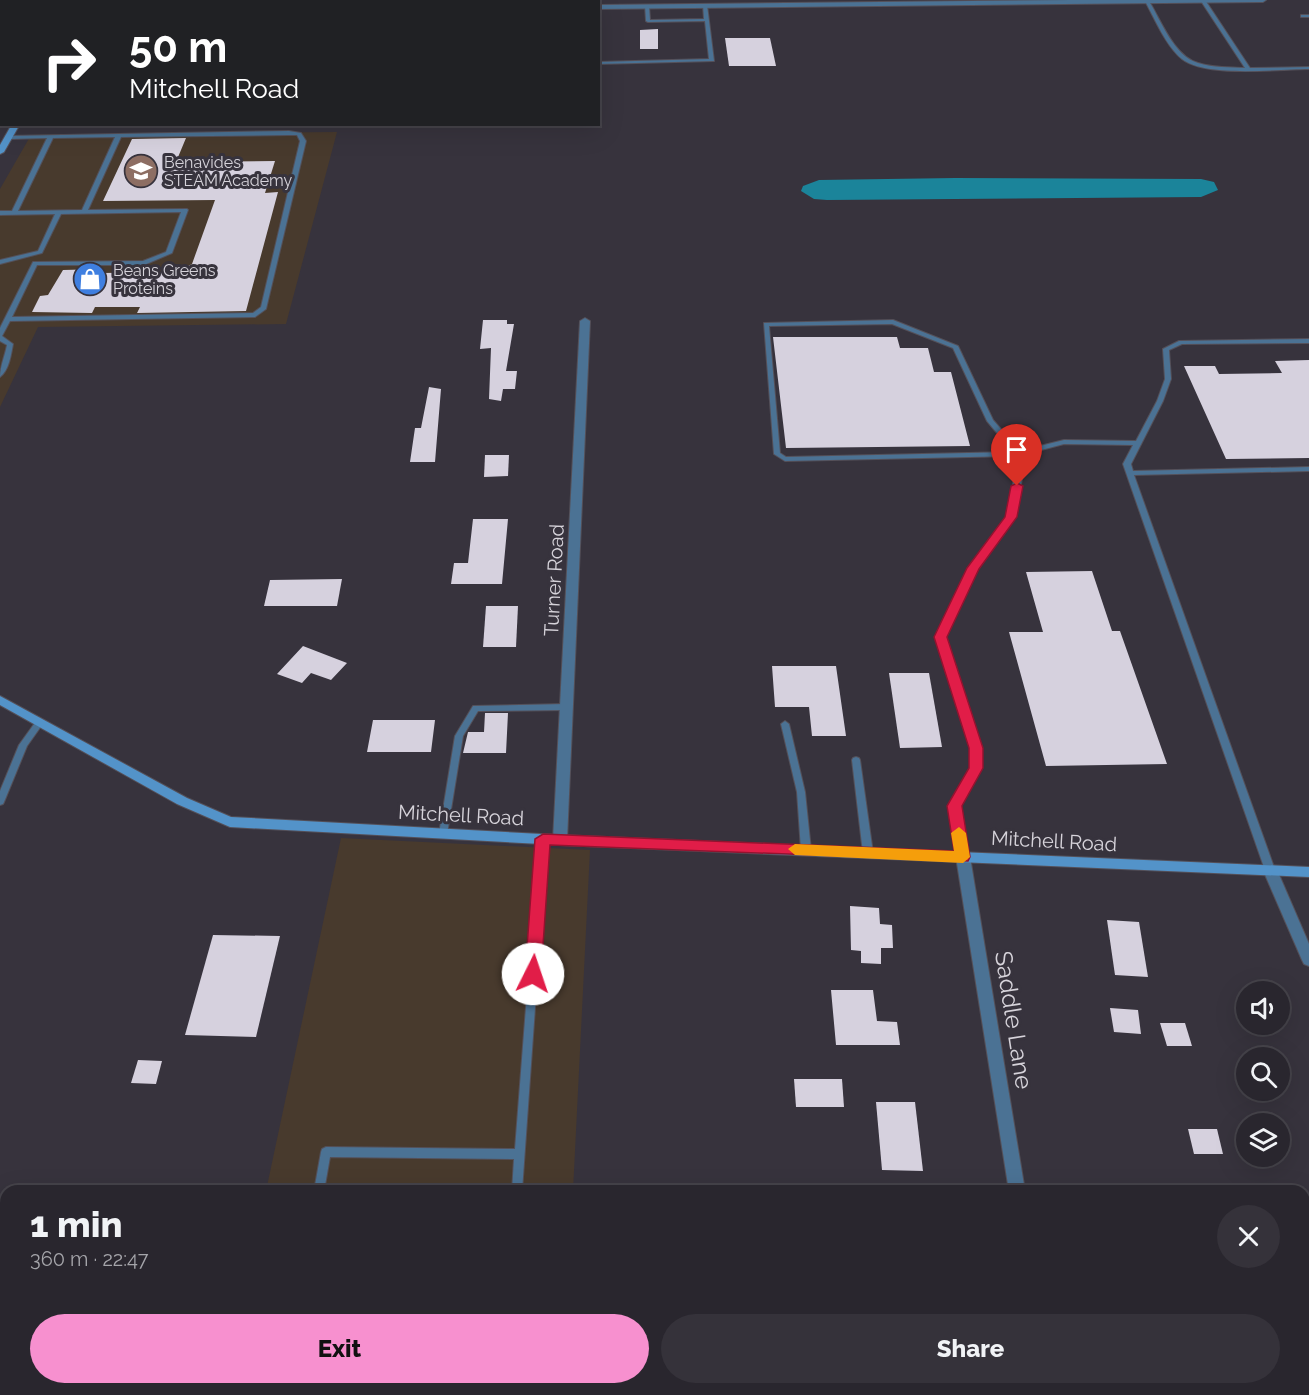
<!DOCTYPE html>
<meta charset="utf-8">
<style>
body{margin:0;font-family:Raleway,sans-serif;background:#35323a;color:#f1f3f6;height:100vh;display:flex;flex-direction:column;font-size:22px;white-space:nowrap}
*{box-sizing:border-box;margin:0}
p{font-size:20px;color:#a5a5aa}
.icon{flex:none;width:33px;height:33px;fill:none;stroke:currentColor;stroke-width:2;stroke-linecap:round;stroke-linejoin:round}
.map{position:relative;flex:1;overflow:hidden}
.drawer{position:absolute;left:0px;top:1185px;width:1310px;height:210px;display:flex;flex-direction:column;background:#29262e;border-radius:18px 18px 0 0;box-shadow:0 6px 24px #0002,0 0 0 2px #45434a}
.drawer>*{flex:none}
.banner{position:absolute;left:0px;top:0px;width:600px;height:126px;box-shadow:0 6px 24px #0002,0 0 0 2px #45434a;background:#202124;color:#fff;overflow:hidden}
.controls{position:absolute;left:1236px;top:981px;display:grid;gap:12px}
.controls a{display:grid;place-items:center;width:54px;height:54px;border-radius:50%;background:#29262e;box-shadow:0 6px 24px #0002,0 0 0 2px #45434a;font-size:30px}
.pin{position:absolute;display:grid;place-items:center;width:51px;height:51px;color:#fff;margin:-62px -26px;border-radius:50% 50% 50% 0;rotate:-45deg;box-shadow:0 0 6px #0007}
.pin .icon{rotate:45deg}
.me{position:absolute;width:66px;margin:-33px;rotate:4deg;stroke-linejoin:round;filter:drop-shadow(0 0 4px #0008)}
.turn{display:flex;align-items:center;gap:21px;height:126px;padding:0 30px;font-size:27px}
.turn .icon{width:78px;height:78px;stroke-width:2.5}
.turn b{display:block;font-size:42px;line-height:51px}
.round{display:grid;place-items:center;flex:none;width:63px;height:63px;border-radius:32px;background:#35323a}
.overview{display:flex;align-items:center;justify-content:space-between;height:102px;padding:0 30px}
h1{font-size:36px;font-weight:800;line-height:45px}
.action{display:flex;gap:12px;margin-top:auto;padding:12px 30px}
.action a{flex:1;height:69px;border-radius:36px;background:#f790cf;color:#111;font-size:24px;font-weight:800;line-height:69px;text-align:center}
.action a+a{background:#35323a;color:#f1f3f6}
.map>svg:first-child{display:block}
.commercial{fill:#483a2d}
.water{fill:#1b849a}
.building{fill:#d6d1de}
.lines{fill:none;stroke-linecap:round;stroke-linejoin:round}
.lane-casing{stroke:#545059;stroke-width:2}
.street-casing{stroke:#545059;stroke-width:2}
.secondary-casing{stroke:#545059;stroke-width:2}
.lane{fill:#4b7294;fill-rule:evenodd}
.street{fill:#4b7294;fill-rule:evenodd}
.secondary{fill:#5393c9;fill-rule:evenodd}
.rail-casing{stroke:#938f98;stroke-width:4.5}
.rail{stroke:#37333d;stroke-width:3;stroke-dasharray:8;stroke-linecap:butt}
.route{fill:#e11d48;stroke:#92132f;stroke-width:1.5}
.slow{fill:#f59e0b}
.labels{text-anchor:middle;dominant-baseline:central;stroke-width:6;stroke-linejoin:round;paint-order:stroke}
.far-poi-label{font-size:16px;fill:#d6d3da;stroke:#37333d;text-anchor:start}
.street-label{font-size:20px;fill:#d6d3da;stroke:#37333d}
.near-street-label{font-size:24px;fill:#d6d3da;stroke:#37333d}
</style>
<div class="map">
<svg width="1309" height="1395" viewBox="0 0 1309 1395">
<rect width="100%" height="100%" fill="#37333d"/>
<g class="commercial">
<polygon points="337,132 286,324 38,327 0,407 0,189 31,135"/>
<polygon points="341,838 590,850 573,1191 266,1191"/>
<polygon points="224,1389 563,1389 562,1395 223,1395"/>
</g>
<polygon class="water" points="955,178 1201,179 1214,182 1218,190 1201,197 827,200 814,199 801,191 803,186 819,180"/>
<g class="building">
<polygon points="658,29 658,49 640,49 640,30"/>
<polygon points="725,38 770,38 776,66 729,66"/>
<polygon points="186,138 176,162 275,161 265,193 278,192 246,311 137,313 140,307 95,307 92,313 32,312 40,296 48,295 63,270 103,269 102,273 177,272 192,264 215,200 103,201 132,139"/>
<polygon points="483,320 507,320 507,324 514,324 506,371 517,371 515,389 503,389 501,401 489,399 491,348 480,349"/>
<polygon points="773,337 897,337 900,348 928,348 934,372 951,372 970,446 786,448"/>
<polygon points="1309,360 1309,458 1226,459 1184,366 1215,366 1219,374 1282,373 1275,361"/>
<polygon points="429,387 441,389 435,462 410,462 415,428 421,428"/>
<polygon points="485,455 509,455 508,476 484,477"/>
<polygon points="473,519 508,519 502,584 451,584 454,563 468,563"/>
<polygon points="1092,571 1112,631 1120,631 1167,764 1046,766 1009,632 1043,632 1026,572"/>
<polygon points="342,579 337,606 264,606 270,580"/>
<polygon points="486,606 518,606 516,647 483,647"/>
<polygon points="303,646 347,663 331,680 311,673 302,683 277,674"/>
<polygon points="772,666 836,666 846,736 812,736 809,707 775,707"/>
<polygon points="889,673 929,673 942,747 900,748"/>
<polygon points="485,713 508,713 506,753 463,753 468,732 484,732"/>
<polygon points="373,720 435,720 431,752 367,752"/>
<polygon points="850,906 879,908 880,924 892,925 893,948 881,948 881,964 861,963 861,951 851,950"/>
<polygon points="1107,920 1139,922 1148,977 1115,975"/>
<polygon points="213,935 280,936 256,1037 185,1035"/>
<polygon points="831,990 873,990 877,1021 897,1022 900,1045 836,1045"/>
<polygon points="1110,1008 1138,1010 1141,1034 1114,1032"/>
<polygon points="1160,1023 1185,1023 1192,1046 1167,1046"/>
<polygon points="138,1060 162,1061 156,1084 131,1083"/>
<polygon points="794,1079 842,1079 844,1107 796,1107"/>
<polygon points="876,1102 915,1102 923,1171 882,1170"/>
<polygon points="1188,1129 1217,1129 1223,1154 1194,1154"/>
</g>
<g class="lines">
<defs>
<g id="lane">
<path d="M1145 0 1149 1C1161 21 1174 56 1198 63 1213 68 1230 67 1245 68L1201 1 1205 0 1250 68 1309 67V69C1278 69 1206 78 1182 59 1166 46 1155 19 1145 1Z"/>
<polygon points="705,4 707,5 714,61 598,64 598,62 709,59 705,21 648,22 646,21 645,5 649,6 650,20 704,19 703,5"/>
<rect x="1301" y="15" width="8" height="2"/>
<path d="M289 131 301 133 306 141 266 309 255 317 10 321 2 336 13 344C11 355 9 370 0 377 0 366 5 356 7 345L0 341V328L33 262 143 261 166 252 181 212 61 214 42 253 0 264V260L38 251 55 214 0 215V211H12L47 138 9 139 7 138V136ZM289 135H297L300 141 261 307 253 313 12 317 37 265H144L172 253 188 210 187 209 88 210 121 137ZM115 137 82 210 18 211 53 138Z"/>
<path d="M893 320 958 346 993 420 1020 451 1064 440 1136 441 1157 401 1165 379 1163 349 1179 341 1309 339V343L1182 344 1169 350 1171 379 1163 401 1131 464 1133 471 1309 467V471L1134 475 1275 870 1273 872 1270 874 1267 872 1265 870 1123 464 1133 445 1064 444 1022 455 1023 473 1015 517 977 569 945 637 980 748V768L958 806 968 857 966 859H960L950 806 972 768V748L937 637 969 568 1007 517 1015 473V456L785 461 774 454 764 323ZM892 324 953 348 987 421 1013 452 786 457 780 453 769 326Z"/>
<polygon points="566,704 570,707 566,710 478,711 463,736 447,834 446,836 440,836 439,834 455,736 473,706"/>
<polygon points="40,719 44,722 27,746 4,802 3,804 0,805 0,791 19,745 37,720"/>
<polygon points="785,721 789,724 805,792 811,850 809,852 803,852 801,850 797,792 781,724"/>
<polygon points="856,757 859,758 860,760 873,853 871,855 865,855 863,853 852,760 853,758"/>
<polygon points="543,836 546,837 547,839 522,1191 512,1191 514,1159 330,1157 324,1191 314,1191 321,1152 322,1149 326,1147 515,1149 539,839 540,837"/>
<polygon points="277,1389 289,1389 288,1395 276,1395"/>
<polygon points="496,1389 508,1389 507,1395 495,1395"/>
</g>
<g id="street">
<polygon points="1071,0 1266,0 1263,2 598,9 598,5"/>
<polygon points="585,318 590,321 567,840 565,844 555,844 553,840 580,321"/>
<polygon points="963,852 968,853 970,857 1025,1191 1009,1191 956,857 958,853"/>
<polygon points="1270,865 1275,866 1277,870 1309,944 1309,966 1304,964 1302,960 1263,870 1265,866"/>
<polygon points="1040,1389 1058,1389 1059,1395 1041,1395"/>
</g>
<g id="secondary">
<polygon points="82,0 88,0 81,2"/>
<polygon points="103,0 115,0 100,2"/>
<rect x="0" y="17" width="2" height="4"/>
<polygon points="12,124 20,124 4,152 0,154 0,145"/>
<polygon points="0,696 187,798 231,817 560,835 1309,867 1309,877 560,845 230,827 177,804 0,705"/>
</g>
</defs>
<use href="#lane" class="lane-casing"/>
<use href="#street" class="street-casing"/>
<use href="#secondary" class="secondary-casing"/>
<use href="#lane" class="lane"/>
<use href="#street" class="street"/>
<use href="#secondary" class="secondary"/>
<defs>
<polyline id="rail" points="28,2 37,0"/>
</defs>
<use href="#rail" class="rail-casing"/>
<use href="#rail" class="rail"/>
</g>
<polygon class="route" points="1017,483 1023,486 1017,517 979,569 947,637 983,748 983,768 962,806 970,857 968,861 550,845 541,974 538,979 527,979 525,974 535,839 543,834 954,851 947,806 969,768 969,748 934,637 967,568 1005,517 1011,486"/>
<polygon class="slow" points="959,827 966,833 970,857 963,863 795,855 788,849 795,844 954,851 951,833"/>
<defs>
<symbol id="school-disc" viewBox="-11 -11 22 22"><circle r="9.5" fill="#8d6e63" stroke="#37333d"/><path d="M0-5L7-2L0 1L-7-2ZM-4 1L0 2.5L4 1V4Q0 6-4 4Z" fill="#fff"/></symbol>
<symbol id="shop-disc" viewBox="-11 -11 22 22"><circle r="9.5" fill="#3f7fe0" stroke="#37333d"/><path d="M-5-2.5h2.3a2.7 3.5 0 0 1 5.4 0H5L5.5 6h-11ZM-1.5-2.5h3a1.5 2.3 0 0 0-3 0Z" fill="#fff"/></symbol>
</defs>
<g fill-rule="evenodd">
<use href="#school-disc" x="122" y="152" width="38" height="38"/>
<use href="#shop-disc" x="71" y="260" width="38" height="38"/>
</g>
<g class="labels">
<g class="far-poi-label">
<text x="164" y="162">Benavides<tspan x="164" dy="18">STEAM Academy</tspan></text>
<text x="113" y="270">Beans Greens<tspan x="113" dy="18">Proteins</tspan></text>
</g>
<g class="street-label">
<text transform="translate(554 580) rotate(-87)">Turner Road</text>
<text transform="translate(461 815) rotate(3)">Mitchell Road</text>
<text transform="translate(1054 841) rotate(3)">Mitchell Road</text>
</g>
<g class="near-street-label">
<text transform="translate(1014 1020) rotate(81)">Saddle Lane</text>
</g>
</g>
</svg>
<div class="controls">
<a><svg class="icon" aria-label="sound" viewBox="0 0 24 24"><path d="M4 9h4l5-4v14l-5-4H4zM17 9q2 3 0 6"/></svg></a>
<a><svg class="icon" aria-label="search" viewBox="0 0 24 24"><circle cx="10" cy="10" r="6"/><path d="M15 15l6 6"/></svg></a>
<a><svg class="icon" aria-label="layers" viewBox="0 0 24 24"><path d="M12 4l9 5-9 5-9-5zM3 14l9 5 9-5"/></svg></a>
</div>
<div class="pin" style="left:1017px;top:486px;background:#d93025"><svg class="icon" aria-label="arrive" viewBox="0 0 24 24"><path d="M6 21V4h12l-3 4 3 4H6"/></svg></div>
<svg class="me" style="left:533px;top:974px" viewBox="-20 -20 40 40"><circle r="19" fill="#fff"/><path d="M0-13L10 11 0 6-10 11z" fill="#e11d48"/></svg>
<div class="banner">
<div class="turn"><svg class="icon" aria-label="right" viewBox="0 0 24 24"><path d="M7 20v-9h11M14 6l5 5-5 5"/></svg><div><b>50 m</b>Mitchell Road</div></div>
</div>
<section class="drawer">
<div class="overview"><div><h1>1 min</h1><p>360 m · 22:47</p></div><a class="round"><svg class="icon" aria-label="close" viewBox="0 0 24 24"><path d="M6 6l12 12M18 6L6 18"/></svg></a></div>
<div class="action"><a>Exit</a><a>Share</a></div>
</section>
</div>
